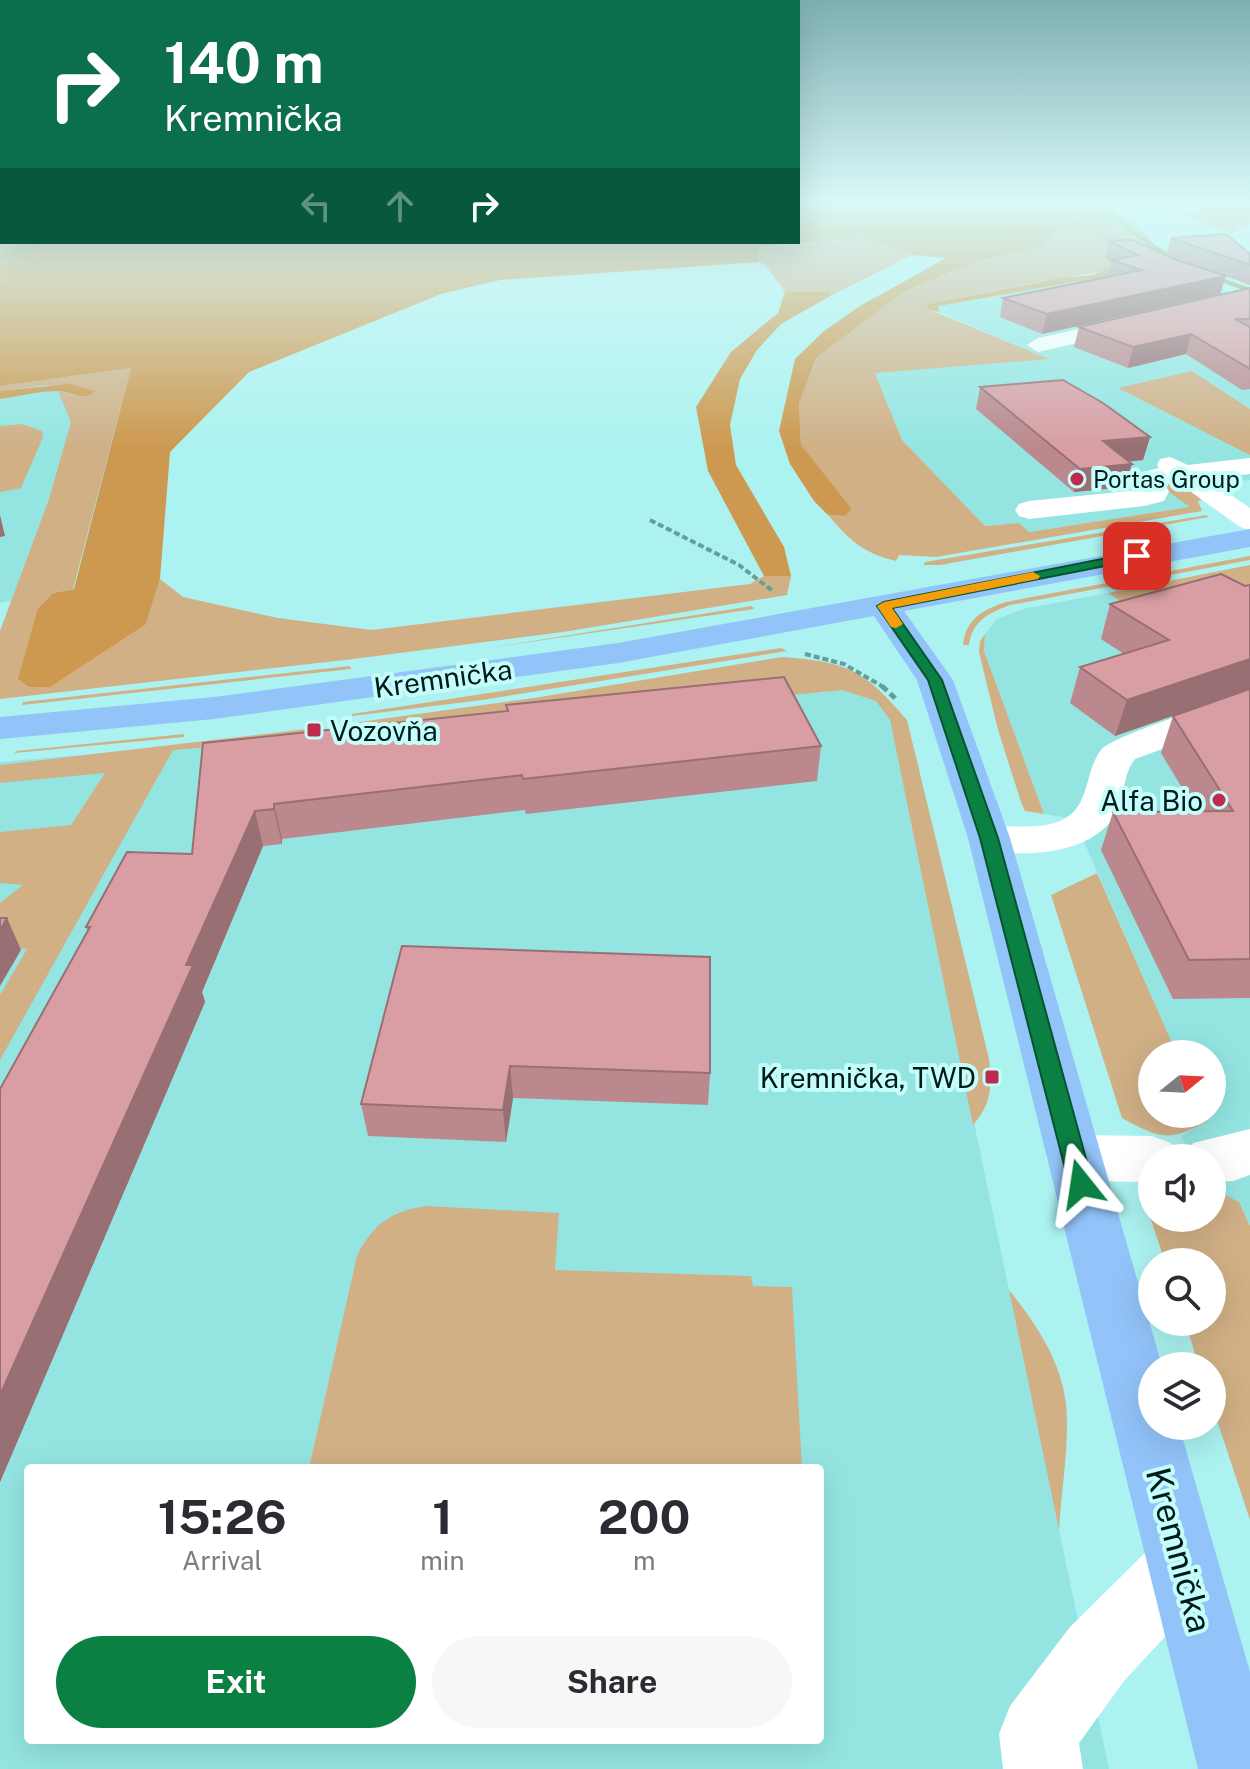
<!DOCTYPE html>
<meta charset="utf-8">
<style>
body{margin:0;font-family:"Public Sans",sans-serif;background:#f7f7f7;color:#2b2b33;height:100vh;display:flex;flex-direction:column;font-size:30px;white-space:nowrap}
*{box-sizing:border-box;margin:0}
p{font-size:26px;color:#7c7c81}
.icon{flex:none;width:44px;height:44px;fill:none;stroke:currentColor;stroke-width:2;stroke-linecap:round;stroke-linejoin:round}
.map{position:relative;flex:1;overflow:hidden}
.panel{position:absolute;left:24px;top:1464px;width:800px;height:280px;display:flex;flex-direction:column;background:#fff;border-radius:8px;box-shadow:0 8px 32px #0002}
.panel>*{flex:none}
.hud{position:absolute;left:0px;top:0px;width:800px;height:244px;box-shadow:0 8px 32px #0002;background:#0b6e4f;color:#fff;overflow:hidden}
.needle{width:52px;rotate:72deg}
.buttons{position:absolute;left:1138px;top:1040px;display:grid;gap:16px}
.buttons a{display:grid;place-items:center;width:88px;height:88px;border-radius:50%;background:#fff;box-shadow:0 8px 32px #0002;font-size:40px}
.pin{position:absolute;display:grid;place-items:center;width:68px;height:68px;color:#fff;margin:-34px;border-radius:16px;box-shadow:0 4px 12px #0006}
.me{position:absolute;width:88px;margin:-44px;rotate:345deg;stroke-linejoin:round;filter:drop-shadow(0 0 6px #0008)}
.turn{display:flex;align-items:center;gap:28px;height:168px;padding:0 32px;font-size:36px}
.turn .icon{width:104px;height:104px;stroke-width:2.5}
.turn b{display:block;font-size:56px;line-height:68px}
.lanes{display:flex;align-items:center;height:76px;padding:0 32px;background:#0003;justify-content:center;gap:40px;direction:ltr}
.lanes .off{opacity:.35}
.eta{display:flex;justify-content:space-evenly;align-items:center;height:136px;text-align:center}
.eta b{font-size:48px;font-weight:700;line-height:56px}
.action{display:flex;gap:16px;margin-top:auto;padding:16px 32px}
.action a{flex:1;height:92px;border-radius:48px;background:#0b8043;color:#fff;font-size:32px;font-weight:700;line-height:92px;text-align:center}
.action a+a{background:#f7f7f7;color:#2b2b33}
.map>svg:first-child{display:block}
.built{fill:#94e5e2;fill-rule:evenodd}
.green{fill:#d1b086}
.forest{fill:#cd9950}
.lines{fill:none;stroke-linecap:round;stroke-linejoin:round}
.stream{fill:#7ea860;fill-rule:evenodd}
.path-far2{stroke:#679d9c;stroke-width:2;stroke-dasharray:3 2;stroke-linecap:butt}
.path-far1{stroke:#679d9c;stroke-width:4;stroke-dasharray:6 3;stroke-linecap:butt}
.path{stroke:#679d9c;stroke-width:5;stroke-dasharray:7 4;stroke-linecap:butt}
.minor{fill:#fff;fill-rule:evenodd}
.major{fill:#92c3f9;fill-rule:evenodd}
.wall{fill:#bb888d}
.shaded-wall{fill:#986f73}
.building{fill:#d99ea4;stroke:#986f73;stroke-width:2}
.route{fill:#0b8043;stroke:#07532c;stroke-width:2}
.slow{fill:#f59e0b}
.poi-dot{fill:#bd2c4e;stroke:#c4fdfa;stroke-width:3}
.labels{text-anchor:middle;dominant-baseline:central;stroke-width:8;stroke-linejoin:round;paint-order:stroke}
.far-poi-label{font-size:24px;fill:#001b1b;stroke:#c4fdfa;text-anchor:start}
.street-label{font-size:28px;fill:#001b1b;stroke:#c4fdfa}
.poi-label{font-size:28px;fill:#001b1b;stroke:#c4fdfa;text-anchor:end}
.near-street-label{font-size:34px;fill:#001b1b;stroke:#c4fdfa}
</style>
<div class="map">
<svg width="1250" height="1769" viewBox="0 0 1250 1769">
<rect width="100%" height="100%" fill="#abf2f0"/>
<g class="built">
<polygon points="1159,267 1250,299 1250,409 1192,371 1242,450 1250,455 1250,480 1166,490 1192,507 1028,532 1018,523 985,526 902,440 875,372 1047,359 940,312 937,306"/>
<polygon points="131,368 73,589 0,603 0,386"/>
<polygon points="1250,587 1250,1226 1239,1202 1212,1188 1212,1158 1193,1158 1181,1136 1206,1121 1204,1114 1212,1114 1212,1054 1177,1054 1074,819 1044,814 984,651 985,634 997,619 1023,609 1108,593 1144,617"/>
<path d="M842 690 877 701 890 720 1109 1769H0V762ZM28 1468H820V1740H28Z"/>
</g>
<g class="green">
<polygon points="1185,200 1250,200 1250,223 1236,229 1232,234 1177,212 1193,214 1198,211"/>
<path d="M1109 208C1129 222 1165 239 1159 267 1082 270 1005 289 928 304V309L1049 359 875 373 902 440 985 526 1019 523 1029 532 1190 507 1166 490 1165 486C1182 479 1191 489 1203 499L1198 501 1202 511 936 557 899 555 896 561C861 552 851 541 828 515L845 516 852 509 801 446 799 404 816 358 904 292 976 261 1037 248 1057 231 1110 224Z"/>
<polygon points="863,238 912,255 832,295 828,292 785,292 766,266 760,262 756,248"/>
<polygon points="131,368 73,589 53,593 38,608 146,624 160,579 183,597 278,618 371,630 750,584 764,576 791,576 787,595 563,632 353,659 0,699 0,631 49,499 71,422 58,391 82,397 48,385 0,391 0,386"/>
<polygon points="1192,371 1250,409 1250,455 1118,388"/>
<polygon points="22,424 42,431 43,437 21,488 0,492 0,426"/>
<polygon points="1207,515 1208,517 940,565 924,565 925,562"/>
<path d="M1250 556V560L1010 605C989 613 972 621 969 645H963C966 618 983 610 1006 602Z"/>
<polygon points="1250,565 1250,587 1144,617 1108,593"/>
<polygon points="752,606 754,609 490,648"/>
<polygon points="985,634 984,651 1044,814 1025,811 1022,805 998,730 979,652 980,641"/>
<polygon points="781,648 787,651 482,700 352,716 352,714"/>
<path d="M782 657C849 662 864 670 907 720L989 1059C992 1086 992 1103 973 1125L890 720 876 701 842 690 529 721 173 750 0 1060V995L27 949 0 947V903L23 885 0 883V832L71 825 105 773 0 783V765L307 729 308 736 339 732 338 725 534 698Z"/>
<polygon points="350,666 351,669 22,705 23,702"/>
<polygon points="184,734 184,737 14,753 17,751"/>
<path d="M1097 873 1177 1054H1152V1114H1204L1207 1121C1169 1143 1159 1138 1122 1118L1051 895Z"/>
<polygon points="1212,1188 1239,1202 1250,1226 1250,1520 1212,1405 1212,1366 1199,1366 1185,1322 1212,1322 1212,1262 1165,1262 1149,1214 1152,1200 1152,1218 1212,1218"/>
<path d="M427 1206 559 1213 555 1270 751 1276 753 1286 792 1287 802 1468H309L357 1256C372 1225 392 1210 427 1206Z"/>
<path d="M1009 1290C1035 1322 1062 1362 1066 1405 1070 1440 1061 1494 1059 1530Z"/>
</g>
<g class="forest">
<polygon points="0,200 2,242 798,242 798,200 1100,200 1109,208 1110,224 1057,231 1037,248 976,261 904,292 816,358 799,404 801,445 852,509 845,516 828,515 814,501 790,464 779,431 795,359 824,331 860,306 946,258 912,255 863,238 757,247 759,262 500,280 441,294 249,372 170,452 160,579 146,624 50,687 29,687 18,679 38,608 53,593 74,589 131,368 0,386"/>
<polygon points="1135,266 1159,267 938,306 939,312 927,309 928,304 1060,278 1093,275 1106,269"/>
<polygon points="785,292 828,292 832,295 781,324 757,350 740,379 730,425 736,465 784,547 791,576 764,576 708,471 696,407 731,352 778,313"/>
<path d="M70 384 95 391C84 402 72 392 59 391 40 391 19 396 0 399V391Z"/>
</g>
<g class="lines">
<path class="stream" d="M1096 200H1102C1137 243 1198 270 1250 288V292C1199 276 1130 243 1096 200Z"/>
<g class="path-far2">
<polyline points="1081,200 1074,212 1075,222 1120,243"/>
<polyline points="0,258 44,242"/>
</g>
<g class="path-far1">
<polyline points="650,520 739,565 774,592"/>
<polyline points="805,654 844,664 885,688"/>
</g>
<polyline class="path" points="882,686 897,700"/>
<g class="minor">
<polygon points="1250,291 1250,303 1038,352 1027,345 1038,338"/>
<polygon points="1170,457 1188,465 1250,458 1250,474 1208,479 1250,508 1250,530 1240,527 1177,482 1164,484 1169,491 1164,501 1144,506 1029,519 1019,516 1015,510 1019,504 1029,501 1139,490 1131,480 1135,474 1159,468 1157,465 1160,459"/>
<path d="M1250 694V717L1135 759C1123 773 1125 795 1117 812 1093 857 1018 859 974 847L968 838 974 829C1004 821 1045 835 1070 815 1089 801 1086 769 1101 750 1113 735 1226 700 1250 694Z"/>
<polygon points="1250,1129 1250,1175 1233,1181 1212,1182 1212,1158 1185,1158 1193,1143"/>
<polygon points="1074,1135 1152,1136 1171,1143 1179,1158 1152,1158 1152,1182 1074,1181 1055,1174 1046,1158 1055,1142"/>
<polygon points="1183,1529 1208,1540 1219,1565 1208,1590 1124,1681 1079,1743 1083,1769 1003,1769 999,1734 1010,1706 1070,1627 1158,1540"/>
</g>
<polygon class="major" points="1250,529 1250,547 904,611 953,680 1010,838 1162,1366 1152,1366 1152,1426 1179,1426 1250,1672 1250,1769 1198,1769 968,838 917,680 874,616 618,663 214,719 0,739 0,717 214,697 618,643"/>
</g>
<g class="wall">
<polygon points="1171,238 1250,254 1250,285 1225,276 1220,294 1042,334 1000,317 1003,298 1108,277 1111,262 1105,259 1109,241 1166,255"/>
<polygon points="1250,288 1250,389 1242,390 1186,354 1128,368 1074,347 1079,327"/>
<polygon points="980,387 1150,437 1143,460 1128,461 1125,487 1074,492 976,409"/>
<polygon points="1250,585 1250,998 1173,999 1101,850 1113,812 1196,811 1161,753 1173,716 1221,699 1115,736 1070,703 1080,667 1124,654 1101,639 1110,604"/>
<polygon points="506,705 821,746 817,781 526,814 525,810 282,839 282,844 263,846 202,992 205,1002 0,1482 0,1089 88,932 86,927 192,854 203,743 507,711"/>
<polygon points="402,946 710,1073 708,1105 513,1098 506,1142 368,1136 361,1104"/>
</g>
<g class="shaded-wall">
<polygon points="1226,276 1220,294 1042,334 1047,314"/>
<polygon points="1191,334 1186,354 1128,368 1133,347"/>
<polygon points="1150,437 1143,460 1097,465 1103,441"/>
<polygon points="1132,464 1125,487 1074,492 1080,469"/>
<polygon points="0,515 5,536 0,537"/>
<polygon points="1250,659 1250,689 1115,736 1127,700"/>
<polygon points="274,804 282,839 282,844 274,809"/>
<polygon points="255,811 263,846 202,992 205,1002 0,1482 0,1395 186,965"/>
<polygon points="7,918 21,950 0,986 0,930"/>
<polygon points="510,1066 513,1098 506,1142 503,1110"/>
</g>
<g class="building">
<polygon points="1226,234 1250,254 1250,265 1171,238"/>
<polygon points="1133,240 1174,259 1226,276 1047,314 1003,298 1142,270 1112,260 1138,255 1109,241"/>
<polygon points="1250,288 1250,319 1235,319 1250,327 1250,369 1191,334 1133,347 1079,327"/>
<polygon points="1063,380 1103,403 1150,437 1103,441 1132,464 1080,469 980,387"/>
<polygon points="1221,574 1245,586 1250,585 1250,659 1127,700 1080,667 1169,640 1110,604"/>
<polygon points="784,677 821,746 523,779 522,775 274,804 274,809 255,811 186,965 193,965 0,1395 0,1089 90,927 86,927 127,852 192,854 203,743 508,711 506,705"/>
<polygon points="1250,689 1250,959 1189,960 1113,812 1233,811 1173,716"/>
<polygon points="0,918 7,918 0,930"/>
<polygon points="402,946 710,957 710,1073 510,1066 503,1110 361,1104"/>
</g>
<linearGradient id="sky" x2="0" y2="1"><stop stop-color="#7dafb2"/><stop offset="0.45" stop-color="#d9f9f8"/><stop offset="1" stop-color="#d9f9f8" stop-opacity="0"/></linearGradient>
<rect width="1250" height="448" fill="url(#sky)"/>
<polygon class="route" points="1137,552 1141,553 1141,559 892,608 942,680 998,838 1093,1184 1089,1190 1081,1193 1073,1190 1069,1184 980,838 928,680 877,606 884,602"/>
<polygon class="slow" points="1033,572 1040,576 1038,579 892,608 903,624 896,628 891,627 877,606 884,602"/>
<g class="poi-dot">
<circle cx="1077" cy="479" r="8"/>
<rect x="306" y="722" width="16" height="16" rx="4"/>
<circle cx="1219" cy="800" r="8"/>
<rect x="984" y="1069" width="16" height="16" rx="4"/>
</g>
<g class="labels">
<g class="far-poi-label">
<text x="1093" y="479">Portas Group</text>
</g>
<g class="street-label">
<text transform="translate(443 678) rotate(-8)">Kremnička</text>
</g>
<g class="poi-label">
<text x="330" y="730" text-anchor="start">Vozovňa</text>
<text x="1203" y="800">Alfa Bio</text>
<text x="976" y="1077">Kremnička, TWD</text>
</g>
<g class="near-street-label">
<text transform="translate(1179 1550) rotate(75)">Kremnička</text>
</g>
</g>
</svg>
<div class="buttons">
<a><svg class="needle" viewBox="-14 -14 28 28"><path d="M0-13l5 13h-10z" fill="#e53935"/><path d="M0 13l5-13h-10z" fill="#7c7c81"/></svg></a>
<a><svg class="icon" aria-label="sound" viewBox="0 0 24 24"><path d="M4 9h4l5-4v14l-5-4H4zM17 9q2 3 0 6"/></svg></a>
<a><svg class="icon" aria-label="search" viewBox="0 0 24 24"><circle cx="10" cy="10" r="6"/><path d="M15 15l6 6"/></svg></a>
<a><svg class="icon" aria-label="layers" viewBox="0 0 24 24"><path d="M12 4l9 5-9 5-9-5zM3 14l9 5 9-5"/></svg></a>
</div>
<div class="pin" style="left:1137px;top:556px;background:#d93025"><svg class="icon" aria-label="arrive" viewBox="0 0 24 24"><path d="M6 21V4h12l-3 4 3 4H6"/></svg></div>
<svg class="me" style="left:1081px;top:1184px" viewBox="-20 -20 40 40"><path d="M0-17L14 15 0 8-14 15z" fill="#0b8043" stroke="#fff" stroke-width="4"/></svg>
<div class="hud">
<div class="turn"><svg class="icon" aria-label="right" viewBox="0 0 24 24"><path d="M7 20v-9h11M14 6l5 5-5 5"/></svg><div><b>140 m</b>Kremnička</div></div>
<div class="lanes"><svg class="icon off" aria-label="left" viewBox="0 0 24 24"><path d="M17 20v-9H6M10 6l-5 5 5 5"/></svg><svg class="icon off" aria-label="ahead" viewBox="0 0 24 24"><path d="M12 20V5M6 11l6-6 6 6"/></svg><svg class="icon" aria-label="right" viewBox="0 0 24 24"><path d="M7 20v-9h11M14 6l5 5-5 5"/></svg></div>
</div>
<section class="panel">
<div class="eta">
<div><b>15:26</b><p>Arrival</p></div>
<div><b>1</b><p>min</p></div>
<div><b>200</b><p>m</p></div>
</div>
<div class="action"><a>Exit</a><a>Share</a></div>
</section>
</div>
